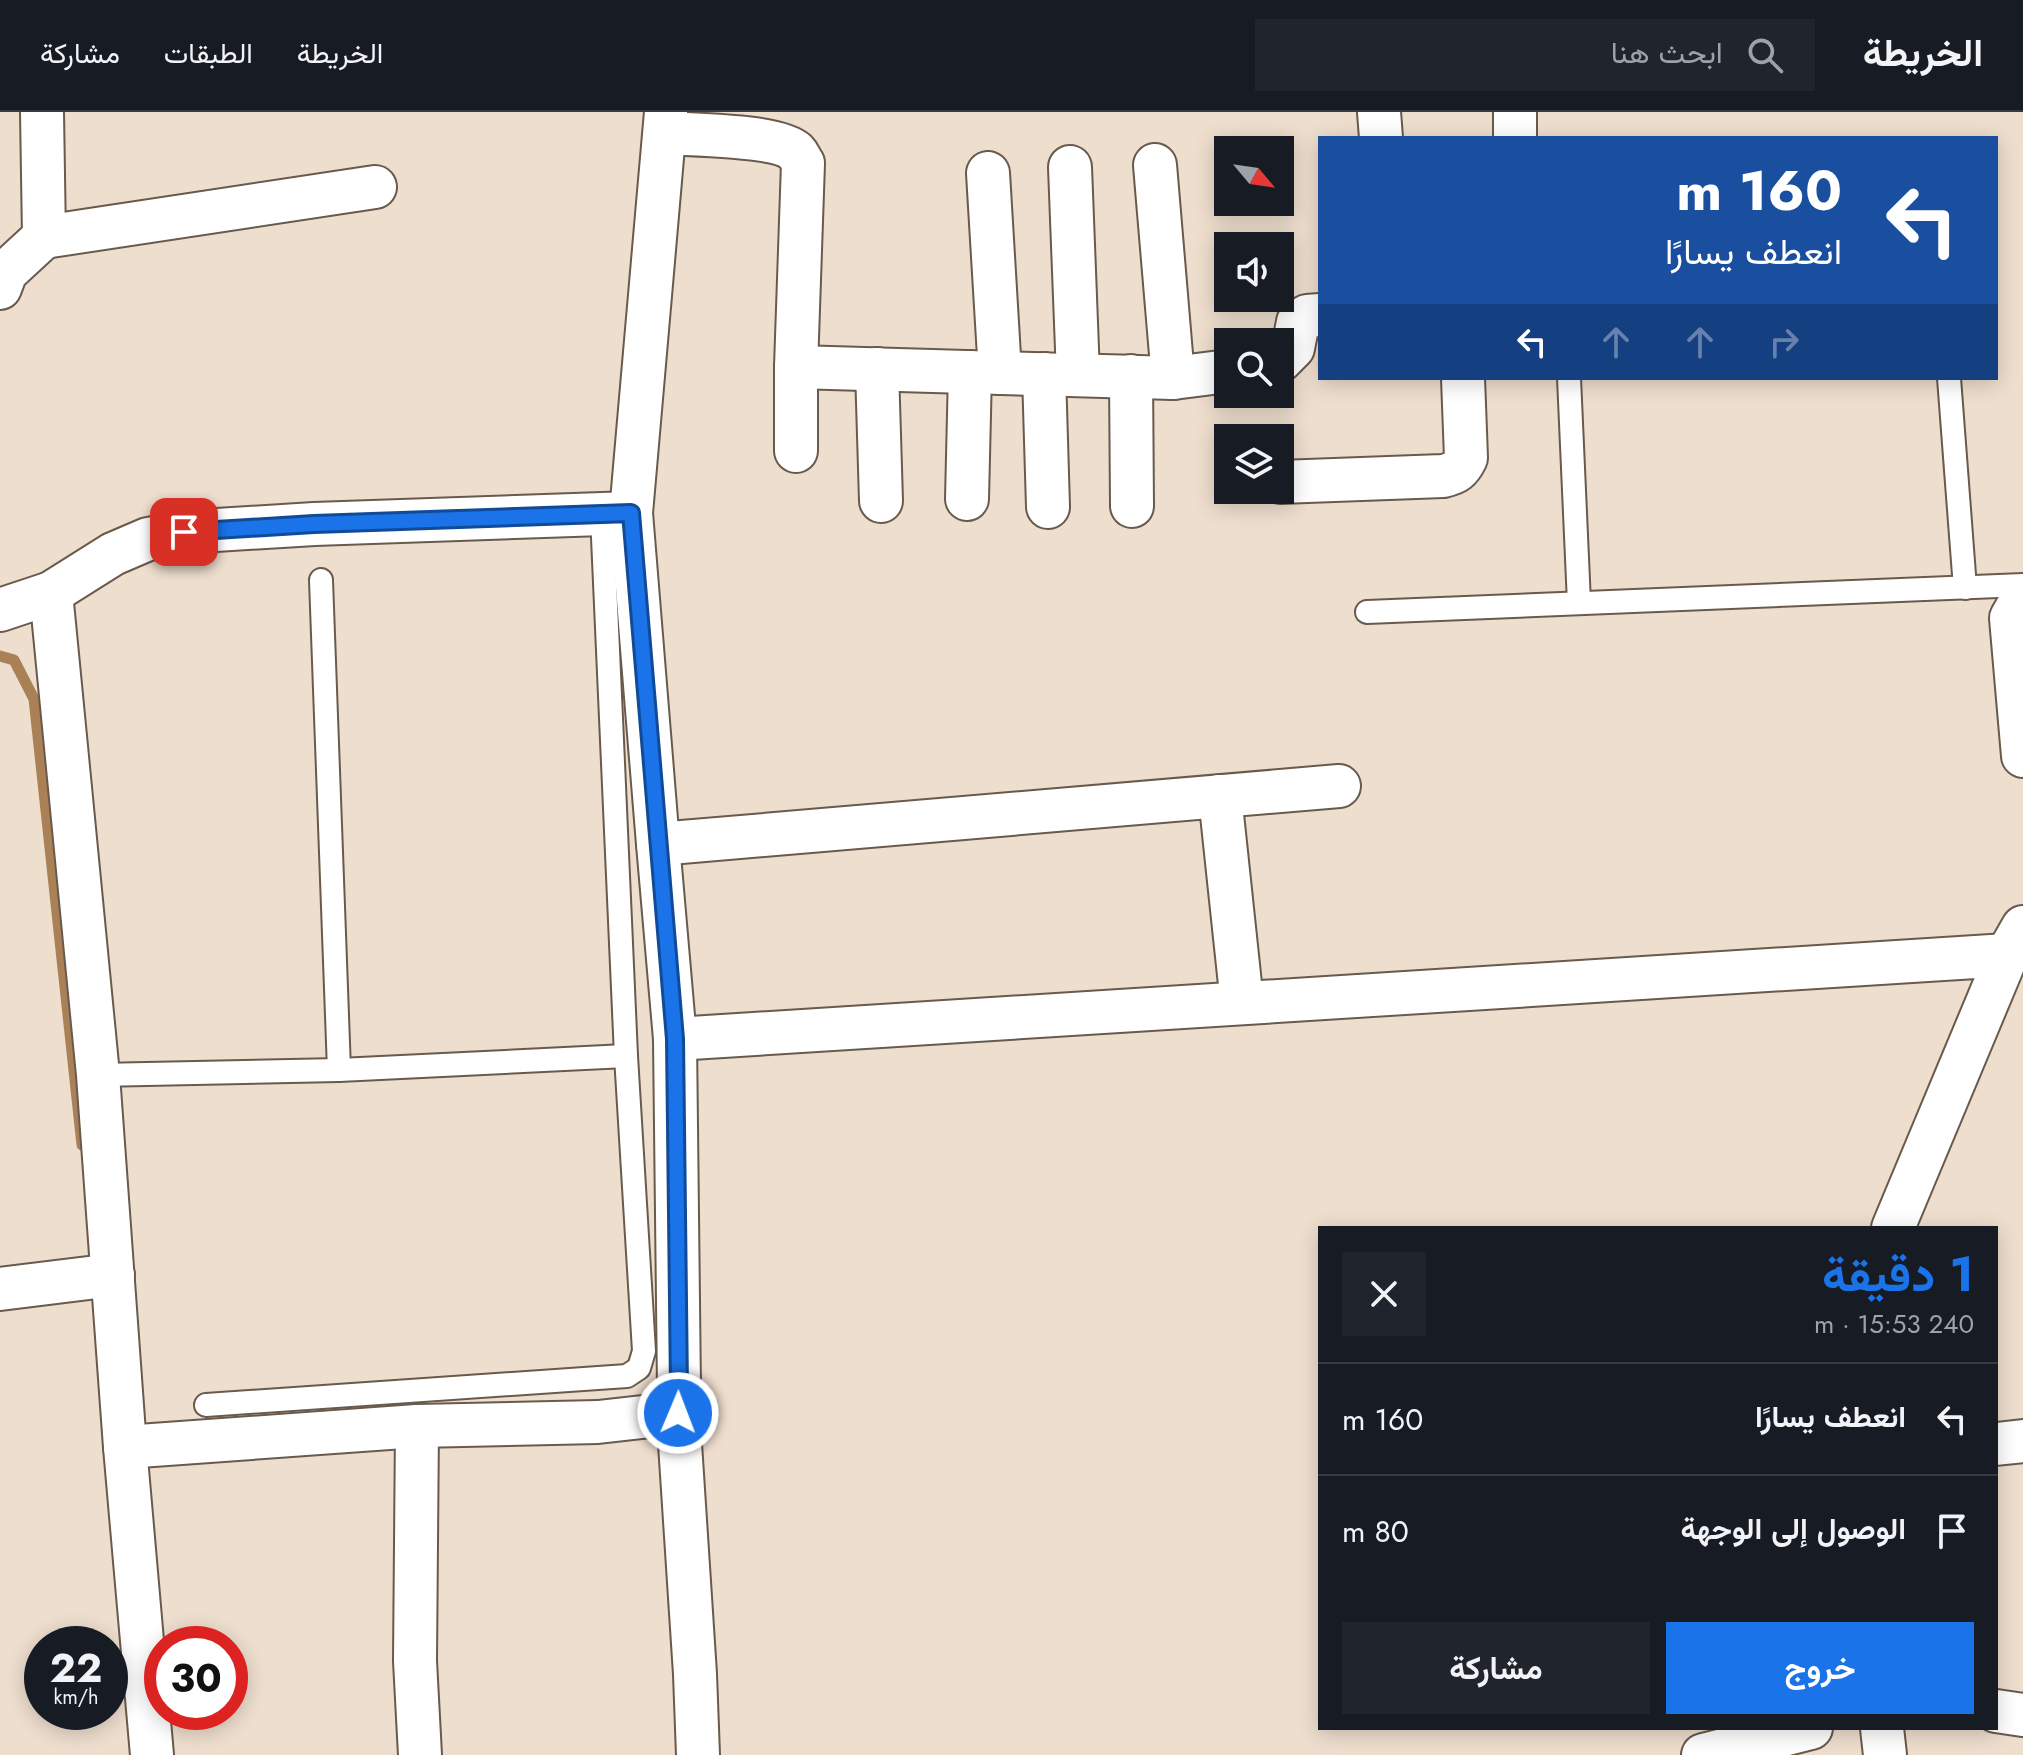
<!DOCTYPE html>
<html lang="ar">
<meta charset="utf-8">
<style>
body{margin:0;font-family:Jost,Vazirmatn,sans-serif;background:#20242c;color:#f1f3f6;direction:rtl;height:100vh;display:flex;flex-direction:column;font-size:30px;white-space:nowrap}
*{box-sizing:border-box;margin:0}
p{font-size:26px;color:#9ea1a6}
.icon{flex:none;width:44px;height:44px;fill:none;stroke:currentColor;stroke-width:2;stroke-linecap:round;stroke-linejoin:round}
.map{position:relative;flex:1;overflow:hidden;direction:ltr}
.sheet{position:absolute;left:1318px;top:1114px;width:680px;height:504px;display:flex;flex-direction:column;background:#171b24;border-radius:0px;box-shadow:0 4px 20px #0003;direction:rtl}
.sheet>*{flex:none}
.guide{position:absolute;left:1318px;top:24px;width:680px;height:244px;border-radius:0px;box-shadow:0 4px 20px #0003;direction:rtl;background:#1a4fa0;color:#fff;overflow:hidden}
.needle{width:52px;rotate:119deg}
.controls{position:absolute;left:1214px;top:24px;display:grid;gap:16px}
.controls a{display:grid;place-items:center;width:80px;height:80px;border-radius:0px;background:#171b24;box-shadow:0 4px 20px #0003;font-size:40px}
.speed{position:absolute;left:24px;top:1514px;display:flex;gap:16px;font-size:40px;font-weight:700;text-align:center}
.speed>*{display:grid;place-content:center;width:104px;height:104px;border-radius:50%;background:#171b24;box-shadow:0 4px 20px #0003;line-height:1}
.speed small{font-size:20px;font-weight:400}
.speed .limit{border:12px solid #d22;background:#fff;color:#111}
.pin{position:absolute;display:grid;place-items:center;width:68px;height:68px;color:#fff;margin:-34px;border-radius:16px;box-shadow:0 4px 12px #0006}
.me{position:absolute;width:88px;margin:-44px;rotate:1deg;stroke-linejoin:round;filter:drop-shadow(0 0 6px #0008)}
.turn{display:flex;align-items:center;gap:28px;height:168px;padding:0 24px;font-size:36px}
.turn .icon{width:104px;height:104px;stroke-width:2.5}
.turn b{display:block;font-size:56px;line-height:68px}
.lanes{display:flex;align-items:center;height:76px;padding:0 24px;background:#0003;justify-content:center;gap:40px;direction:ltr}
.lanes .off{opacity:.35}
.round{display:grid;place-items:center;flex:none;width:84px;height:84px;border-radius:0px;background:#20242c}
.overview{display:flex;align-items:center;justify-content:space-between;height:136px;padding:0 24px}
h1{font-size:48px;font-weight:700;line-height:60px;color:#1a73e8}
.primary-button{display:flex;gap:16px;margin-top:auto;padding:16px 24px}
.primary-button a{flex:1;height:92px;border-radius:0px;background:#1a73e8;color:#fff;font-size:32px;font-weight:700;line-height:92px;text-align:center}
.primary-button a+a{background:#20242c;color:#f1f3f6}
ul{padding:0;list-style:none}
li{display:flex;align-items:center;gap:24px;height:112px;padding:0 24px;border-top:2px solid #363941}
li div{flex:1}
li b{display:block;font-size:30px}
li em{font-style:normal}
header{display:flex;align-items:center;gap:48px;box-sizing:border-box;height:112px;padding:0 40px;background:#171b24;border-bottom:2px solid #363941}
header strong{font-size:38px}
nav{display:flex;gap:44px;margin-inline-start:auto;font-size:28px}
.search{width:560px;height:72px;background:#20242c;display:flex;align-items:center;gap:20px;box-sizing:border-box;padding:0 28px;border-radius:0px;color:#9ea1a6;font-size:30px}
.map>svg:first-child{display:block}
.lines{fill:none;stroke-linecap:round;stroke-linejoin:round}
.stream{stroke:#aa8156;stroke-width:11}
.service-casing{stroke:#685a4c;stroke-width:26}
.minor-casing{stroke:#685a4c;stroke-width:46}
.service{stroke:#fff;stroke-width:22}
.minor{stroke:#fff;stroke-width:42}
.route-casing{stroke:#114b97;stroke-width:20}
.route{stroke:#1a73e8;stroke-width:14}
</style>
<header>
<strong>الخريطة</strong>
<div class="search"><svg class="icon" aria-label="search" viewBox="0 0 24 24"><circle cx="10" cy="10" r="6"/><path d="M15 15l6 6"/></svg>ابحث هنا</div>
<nav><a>الخريطة</a><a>الطبقات</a><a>مشاركة</a></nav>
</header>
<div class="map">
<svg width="2023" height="1643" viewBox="0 0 2023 1643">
<rect width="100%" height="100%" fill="#eedece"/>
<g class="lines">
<polyline class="stream" points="0,544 14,548 34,587 82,1033"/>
<defs>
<g id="service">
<polyline points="1569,266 1579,491"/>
<polyline points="1949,266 1965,476"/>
<polyline points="321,468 339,958"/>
<polyline points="1367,500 2023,473"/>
<polyline points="98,963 339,958 626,944"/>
<polyline points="206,1293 627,1264 639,1256 644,1239 626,944 602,403"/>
</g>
<g id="minor">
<polyline points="1379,0 1381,26"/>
<path d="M665 21C692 23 778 23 796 40 799 43 800 47 803 51L796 255V339"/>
<polyline points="1515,26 1515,0"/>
<polyline points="1155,53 1173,266"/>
<polyline points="1070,55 1078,263"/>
<polyline points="988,61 1000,261"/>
<polyline points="44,125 375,75"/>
<polyline points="0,176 6,160 44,125 42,0"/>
<polyline points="1280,249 1293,236 1298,210 1307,204 1320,203"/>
<polyline points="796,255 1173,266 1228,259"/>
<polyline points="877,257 881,389"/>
<polyline points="1044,262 1048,395"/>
<polyline points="1131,264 1132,394"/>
<path d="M1280 370 1443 364C1456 361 1460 358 1466 346L1463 266"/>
<polyline points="967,387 970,260"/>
<polyline points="631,401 658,732 1339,674"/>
<polyline points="51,481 98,963 125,1335 152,1643"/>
<polyline points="2023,485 2011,506 2023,644"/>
<polyline points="0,498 51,481 113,442 148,427 184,420 314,412 631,401 666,0"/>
<polyline points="1220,684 1242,891"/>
<polyline points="675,927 2007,843"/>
<polyline points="1893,1116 2007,843 2023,815"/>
<polyline points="0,1177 113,1163"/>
<polyline points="678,1301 695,1562 698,1643"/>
<polyline points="417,1314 415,1549 420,1643"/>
<polyline points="1996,1332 2023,1329"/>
<polyline points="125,1335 417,1314 598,1310 678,1301 679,1277 675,927 658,732"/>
<polyline points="1996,1599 2023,1603"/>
<polyline points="1882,1616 1885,1643"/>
<polyline points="1703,1643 1811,1616"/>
</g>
</defs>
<use href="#service" class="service-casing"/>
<use href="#minor" class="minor-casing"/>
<use href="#service" class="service"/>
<use href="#minor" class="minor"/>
</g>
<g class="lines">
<defs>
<polyline id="route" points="184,420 314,412 631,401 675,927 679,1277 678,1301"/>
</defs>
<use href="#route" class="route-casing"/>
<use href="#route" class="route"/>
</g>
</svg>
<div class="controls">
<a><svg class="needle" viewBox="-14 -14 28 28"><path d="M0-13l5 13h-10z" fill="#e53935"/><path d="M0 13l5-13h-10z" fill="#9ea1a6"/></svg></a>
<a><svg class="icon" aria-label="sound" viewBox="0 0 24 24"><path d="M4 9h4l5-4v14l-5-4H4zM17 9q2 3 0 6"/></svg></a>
<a><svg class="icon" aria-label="search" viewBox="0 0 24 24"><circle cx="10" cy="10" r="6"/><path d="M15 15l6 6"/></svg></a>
<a><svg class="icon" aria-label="layers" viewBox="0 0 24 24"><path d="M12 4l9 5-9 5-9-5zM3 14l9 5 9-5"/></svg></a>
</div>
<div class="speed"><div>22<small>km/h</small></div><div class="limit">30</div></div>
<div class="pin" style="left:184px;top:420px;background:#d93025"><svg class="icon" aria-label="arrive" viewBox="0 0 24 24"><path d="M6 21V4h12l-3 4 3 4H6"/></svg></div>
<svg class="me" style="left:678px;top:1301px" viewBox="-20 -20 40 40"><circle r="17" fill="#1a73e8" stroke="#fff" stroke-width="3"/><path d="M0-11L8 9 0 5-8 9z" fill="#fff"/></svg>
<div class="guide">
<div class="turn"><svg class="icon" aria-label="left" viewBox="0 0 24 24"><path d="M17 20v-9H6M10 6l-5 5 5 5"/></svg><div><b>160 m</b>انعطف يسارًا</div></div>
<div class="lanes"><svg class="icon" aria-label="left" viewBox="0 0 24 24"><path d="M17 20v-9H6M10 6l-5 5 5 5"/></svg><svg class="icon off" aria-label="ahead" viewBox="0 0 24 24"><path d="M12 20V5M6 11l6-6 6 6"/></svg><svg class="icon off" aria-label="ahead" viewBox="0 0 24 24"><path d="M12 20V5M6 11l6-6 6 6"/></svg><svg class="icon off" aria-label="right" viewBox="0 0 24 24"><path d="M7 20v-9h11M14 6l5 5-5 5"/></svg></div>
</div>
<section class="sheet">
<div class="overview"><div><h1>1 دقيقة</h1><p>240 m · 15:53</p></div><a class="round"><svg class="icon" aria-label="close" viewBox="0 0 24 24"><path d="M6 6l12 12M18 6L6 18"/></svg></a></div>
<ul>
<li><svg class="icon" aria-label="left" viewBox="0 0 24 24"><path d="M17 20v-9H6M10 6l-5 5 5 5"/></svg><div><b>انعطف يسارًا</b></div><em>160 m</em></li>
<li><svg class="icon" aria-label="arrive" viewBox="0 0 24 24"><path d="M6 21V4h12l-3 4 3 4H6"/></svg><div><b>الوصول إلى الوجهة</b></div><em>80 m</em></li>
</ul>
<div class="primary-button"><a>خروج</a><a>مشاركة</a></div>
</section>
</div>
